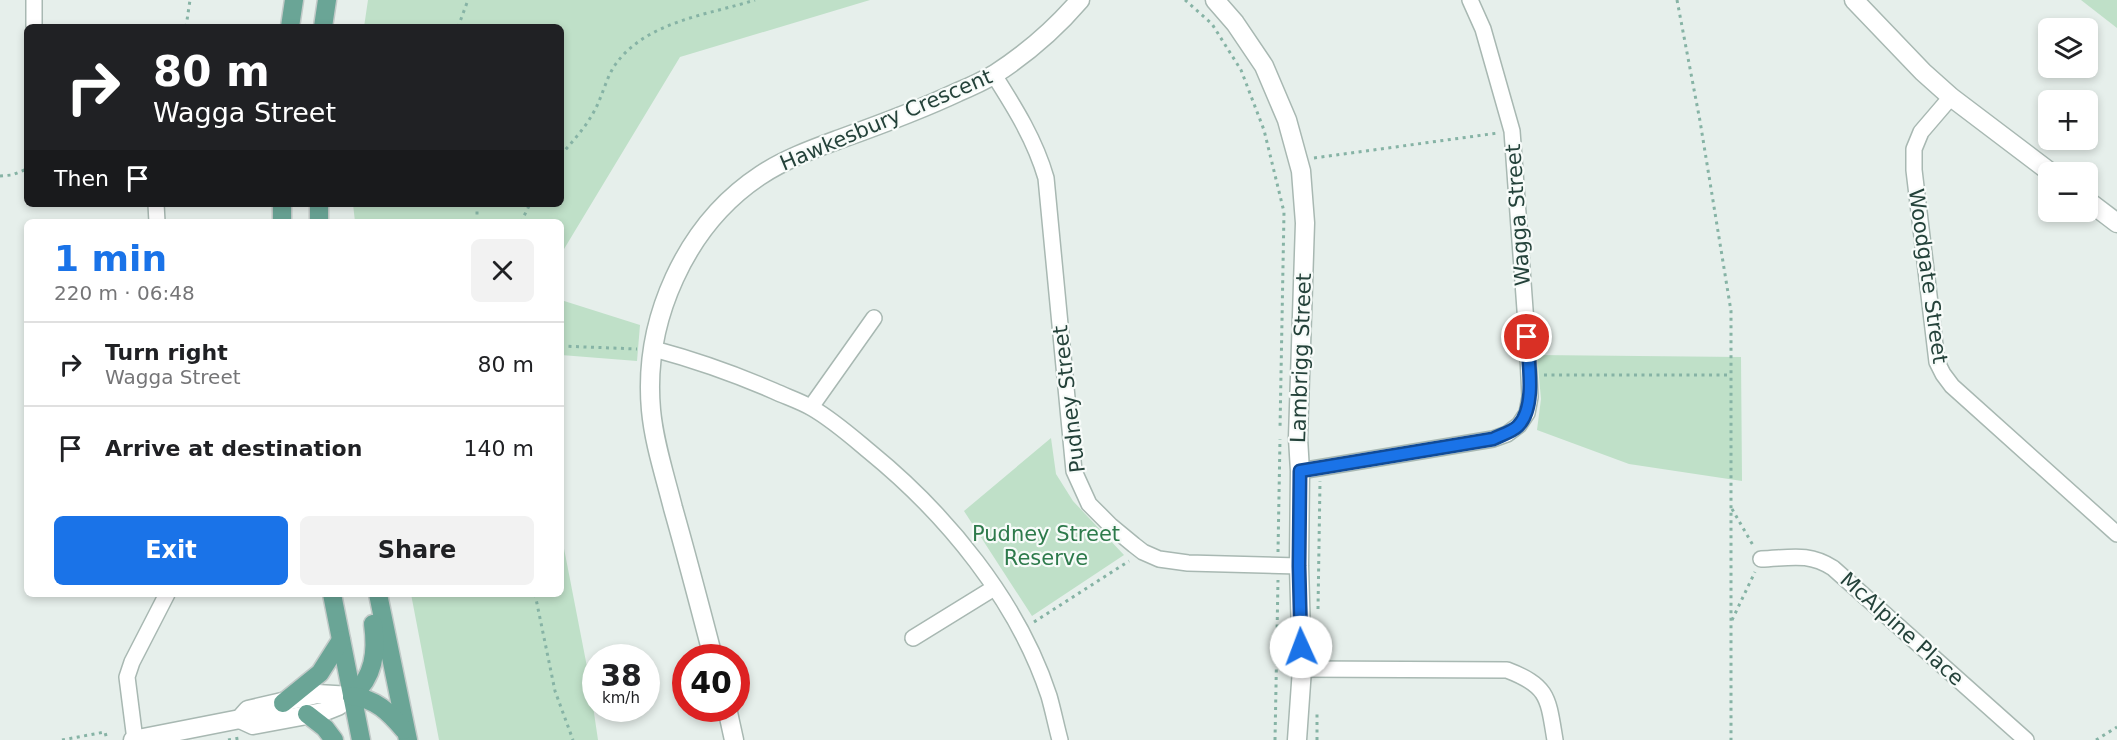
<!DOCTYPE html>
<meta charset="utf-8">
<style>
body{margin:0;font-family:"DejaVu Sans",sans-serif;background:#f2f2f2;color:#202124;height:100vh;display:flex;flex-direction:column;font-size:22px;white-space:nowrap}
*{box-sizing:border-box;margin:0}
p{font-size:20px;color:#757577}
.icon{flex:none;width:33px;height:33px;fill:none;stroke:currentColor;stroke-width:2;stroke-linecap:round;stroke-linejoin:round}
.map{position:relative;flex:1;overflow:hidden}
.panel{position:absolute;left:24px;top:219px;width:540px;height:378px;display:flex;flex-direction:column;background:#fff;border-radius:9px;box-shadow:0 3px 9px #0003}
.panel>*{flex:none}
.hud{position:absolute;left:24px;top:24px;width:540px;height:183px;border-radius:9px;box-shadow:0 3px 9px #0003;background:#202124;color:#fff;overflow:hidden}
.controls{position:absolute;left:2038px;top:18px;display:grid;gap:12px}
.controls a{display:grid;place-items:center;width:60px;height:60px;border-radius:9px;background:#fff;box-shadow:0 3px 9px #0003;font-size:30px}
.speed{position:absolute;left:582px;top:644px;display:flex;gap:12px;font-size:30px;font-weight:700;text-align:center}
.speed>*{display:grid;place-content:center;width:78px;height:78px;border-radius:50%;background:#fff;box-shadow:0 3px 9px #0003;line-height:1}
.speed small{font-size:15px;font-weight:400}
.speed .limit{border:9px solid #d22;background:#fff;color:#111}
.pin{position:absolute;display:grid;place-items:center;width:51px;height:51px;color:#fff;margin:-26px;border:3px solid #fff;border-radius:50%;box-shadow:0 2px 6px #0007}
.me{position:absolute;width:66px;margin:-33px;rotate:358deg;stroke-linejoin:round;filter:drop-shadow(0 0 4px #0008)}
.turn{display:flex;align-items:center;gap:21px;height:126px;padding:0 30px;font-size:27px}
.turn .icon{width:78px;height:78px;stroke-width:2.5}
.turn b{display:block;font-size:42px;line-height:51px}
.then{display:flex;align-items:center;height:57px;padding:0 30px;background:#0003;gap:12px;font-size:22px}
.round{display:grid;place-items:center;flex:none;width:63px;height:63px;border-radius:9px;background:#f2f2f2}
.summary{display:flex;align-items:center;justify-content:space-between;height:102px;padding:0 30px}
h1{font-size:36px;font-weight:600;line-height:45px;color:#1a73e8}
.button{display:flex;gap:12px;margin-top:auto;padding:12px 30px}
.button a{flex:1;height:69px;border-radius:9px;background:#1a73e8;color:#fff;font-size:24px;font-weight:600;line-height:69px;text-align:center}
.button a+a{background:#f2f2f2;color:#202124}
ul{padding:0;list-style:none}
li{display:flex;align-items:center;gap:18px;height:84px;padding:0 30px;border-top:2px solid #e0e0e0}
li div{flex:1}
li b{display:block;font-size:22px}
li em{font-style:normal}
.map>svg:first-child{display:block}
.green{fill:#bfe0c8}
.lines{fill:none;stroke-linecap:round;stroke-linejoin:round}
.minor-casing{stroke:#a8b8b2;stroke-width:18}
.tertiary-casing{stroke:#a8b8b2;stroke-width:21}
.primary-casing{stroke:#c2cac8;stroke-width:21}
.path{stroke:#86b3a5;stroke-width:3;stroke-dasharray:3 4.5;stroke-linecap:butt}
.minor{stroke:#fff;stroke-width:15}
.tertiary{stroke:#fff;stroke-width:18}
.primary{stroke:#6aa596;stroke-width:18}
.route-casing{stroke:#114b97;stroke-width:15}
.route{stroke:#1a73e8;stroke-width:10}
.labels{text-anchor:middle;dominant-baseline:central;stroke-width:4.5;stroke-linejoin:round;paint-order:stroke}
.street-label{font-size:21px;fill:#24423a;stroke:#f7fbf9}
.park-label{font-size:21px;fill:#2d7a4b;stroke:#f7fbf9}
</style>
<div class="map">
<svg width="2117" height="740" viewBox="0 0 2117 740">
<rect width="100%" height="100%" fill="#e6efeb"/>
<g class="green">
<polygon points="368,0 870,0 680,57 561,254 561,222 355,222 353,204 561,204 561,27 364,27"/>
<polygon points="2081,0 2117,0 2117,28"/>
<polygon points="561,300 640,325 637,361 561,355"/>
<polygon points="1537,355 1741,357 1742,481 1629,464 1537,430 1541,399"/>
<polygon points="1051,438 1056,474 1073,501 1124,555 1032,616 964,511"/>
<polygon points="561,533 588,672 598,740 439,740 411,594 561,594"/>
</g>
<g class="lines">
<defs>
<g id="minor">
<polyline points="34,27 34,0"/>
<path d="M994 75C1015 108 1035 140 1046 178L1074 471 1089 504 1111 526 1134 545 1143 552 1159 559 1188 563 1299 566"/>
<polyline points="1951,97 1921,132 1914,149 1914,170 1937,362 1943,374 1952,386 2117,534"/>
<polyline points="156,204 157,222"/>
<path d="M654 349C695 360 735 374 774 391 787 397 800 401 812 408 833 420 852 437 870 452 946 514 1018 601 1049 696 1053 710 1056 725 1060 740"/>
<polyline points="811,407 874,318"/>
<polyline points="1300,471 1493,439 1507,434 1519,425 1527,413 1530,397 1527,337 1512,131 1483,29 1470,0"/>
<path d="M1761 559C1790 558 1808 552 1833 568L2026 740"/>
<polyline points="913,638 994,588"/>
<path d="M1302 669 1507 670C1549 686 1548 698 1555 740"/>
<polyline points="135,740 127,677 132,662 167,594"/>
</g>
<g id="tertiary">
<polyline points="1215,0 1235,23 1264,66 1287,120 1301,171 1305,223 1298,438 1300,471 1299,566 1302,669 1297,740"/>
<polyline points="1854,0 1923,72 1951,97 2050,172"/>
<polyline points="2088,201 2117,223"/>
<path d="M713 657C700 607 687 557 673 508 665 476 654 443 651 410 643 321 685 225 761 175 785 159 813 149 840 139 879 125 920 110 958 92 970 87 983 81 995 74 1026 54 1056 28 1080 0"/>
<polyline points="727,708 734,740"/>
<polyline points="240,719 253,725 323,712 338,706 352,696"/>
<polyline points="133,740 240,719 248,710 317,694 352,696"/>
</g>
<g id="primary">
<polyline points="290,27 294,0"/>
<polyline points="323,27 327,0"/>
<polyline points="282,204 282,222"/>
<polyline points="319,204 319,222"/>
<polyline points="332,594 361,740"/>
<polyline points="378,594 408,740"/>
<path d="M352 696C374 677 377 652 373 624"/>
<path d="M352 696C376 699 389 712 404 730"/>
<polyline points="283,703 320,673 341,640"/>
<polyline points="307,714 325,728 334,740"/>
</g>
</defs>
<use href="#minor" class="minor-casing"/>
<use href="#tertiary" class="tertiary-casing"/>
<use href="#primary" class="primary-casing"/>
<g class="path">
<polyline points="1185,0 1212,24 1241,70 1264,130 1284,212 1280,429"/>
<polyline points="1677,0 1700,121 1731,311 1731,740"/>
<polyline points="186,27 190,0"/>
<polyline points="458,27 468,0"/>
<path d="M561 155C572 142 584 129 592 115 602 99 605 80 615 65 646 21 708 15 755 0"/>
<polyline points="1314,158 1498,133"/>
<polyline points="0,176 12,175 27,169"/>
<polyline points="477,222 477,204"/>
<polyline points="521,222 530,204"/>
<polyline points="561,346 637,349"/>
<polyline points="1544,375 1731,375"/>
<polyline points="1732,509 1754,547"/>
<polyline points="1278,552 1280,439"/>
<polyline points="535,594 555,691 573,740"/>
<polyline points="1318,609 1320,481"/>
<polyline points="1732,620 1755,572"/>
<polyline points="1034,622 1129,561"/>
<polyline points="62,740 105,732 107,740"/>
<polyline points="228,740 240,738"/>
<polyline points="1275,740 1278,580"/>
<polyline points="1317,740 1317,712"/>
<polyline points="2096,740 2117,727"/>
</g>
<use href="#minor" class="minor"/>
<use href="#tertiary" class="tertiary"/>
<use href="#primary" class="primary"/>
</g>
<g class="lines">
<defs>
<path id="route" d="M1301 647 1299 566 1300 471 1493 439C1501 435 1512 432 1518 426 1537 407 1528 361 1527 337"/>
</defs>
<use href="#route" class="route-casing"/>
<use href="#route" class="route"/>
</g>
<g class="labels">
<g class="street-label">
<text transform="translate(886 120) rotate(-23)">Hawkesbury Crescent</text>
<text transform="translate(1518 215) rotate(-94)">Wagga Street</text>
<text transform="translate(1928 276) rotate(82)">Woodgate Street</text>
<text transform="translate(1301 358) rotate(-88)">Lambrigg Street</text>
<text transform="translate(1069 399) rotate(-97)">Pudney Street</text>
<text transform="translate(1902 629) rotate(42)">McAlpine Place</text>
</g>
<g class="park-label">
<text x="1046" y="534">Pudney Street<tspan x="1046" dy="24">Reserve</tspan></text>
</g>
</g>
</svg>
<div class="controls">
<a><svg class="icon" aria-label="layers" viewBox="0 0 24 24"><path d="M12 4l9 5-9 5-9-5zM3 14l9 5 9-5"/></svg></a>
<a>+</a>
<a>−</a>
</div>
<div class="speed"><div>38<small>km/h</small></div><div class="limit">40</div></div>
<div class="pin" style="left:1527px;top:337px;background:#d93025"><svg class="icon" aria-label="arrive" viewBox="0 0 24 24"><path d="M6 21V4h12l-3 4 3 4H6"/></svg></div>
<svg class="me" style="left:1301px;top:647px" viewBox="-20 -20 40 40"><circle r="19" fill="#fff"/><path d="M0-13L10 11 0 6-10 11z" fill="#1a73e8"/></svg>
<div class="hud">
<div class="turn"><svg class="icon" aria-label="right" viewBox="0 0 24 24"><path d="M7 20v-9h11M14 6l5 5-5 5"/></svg><div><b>80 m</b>Wagga Street</div></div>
<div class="then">Then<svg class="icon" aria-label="arrive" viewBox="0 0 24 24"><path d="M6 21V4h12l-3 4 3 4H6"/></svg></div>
</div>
<section class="panel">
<div class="summary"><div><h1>1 min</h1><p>220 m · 06:48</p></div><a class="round"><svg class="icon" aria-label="close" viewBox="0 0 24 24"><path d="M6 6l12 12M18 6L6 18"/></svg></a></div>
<ul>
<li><svg class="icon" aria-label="right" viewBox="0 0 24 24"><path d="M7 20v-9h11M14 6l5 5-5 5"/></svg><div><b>Turn right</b><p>Wagga Street</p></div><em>80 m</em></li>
<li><svg class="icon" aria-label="arrive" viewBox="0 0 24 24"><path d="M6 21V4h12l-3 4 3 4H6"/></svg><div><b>Arrive at destination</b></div><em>140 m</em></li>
</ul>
<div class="button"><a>Exit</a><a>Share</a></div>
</section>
</div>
